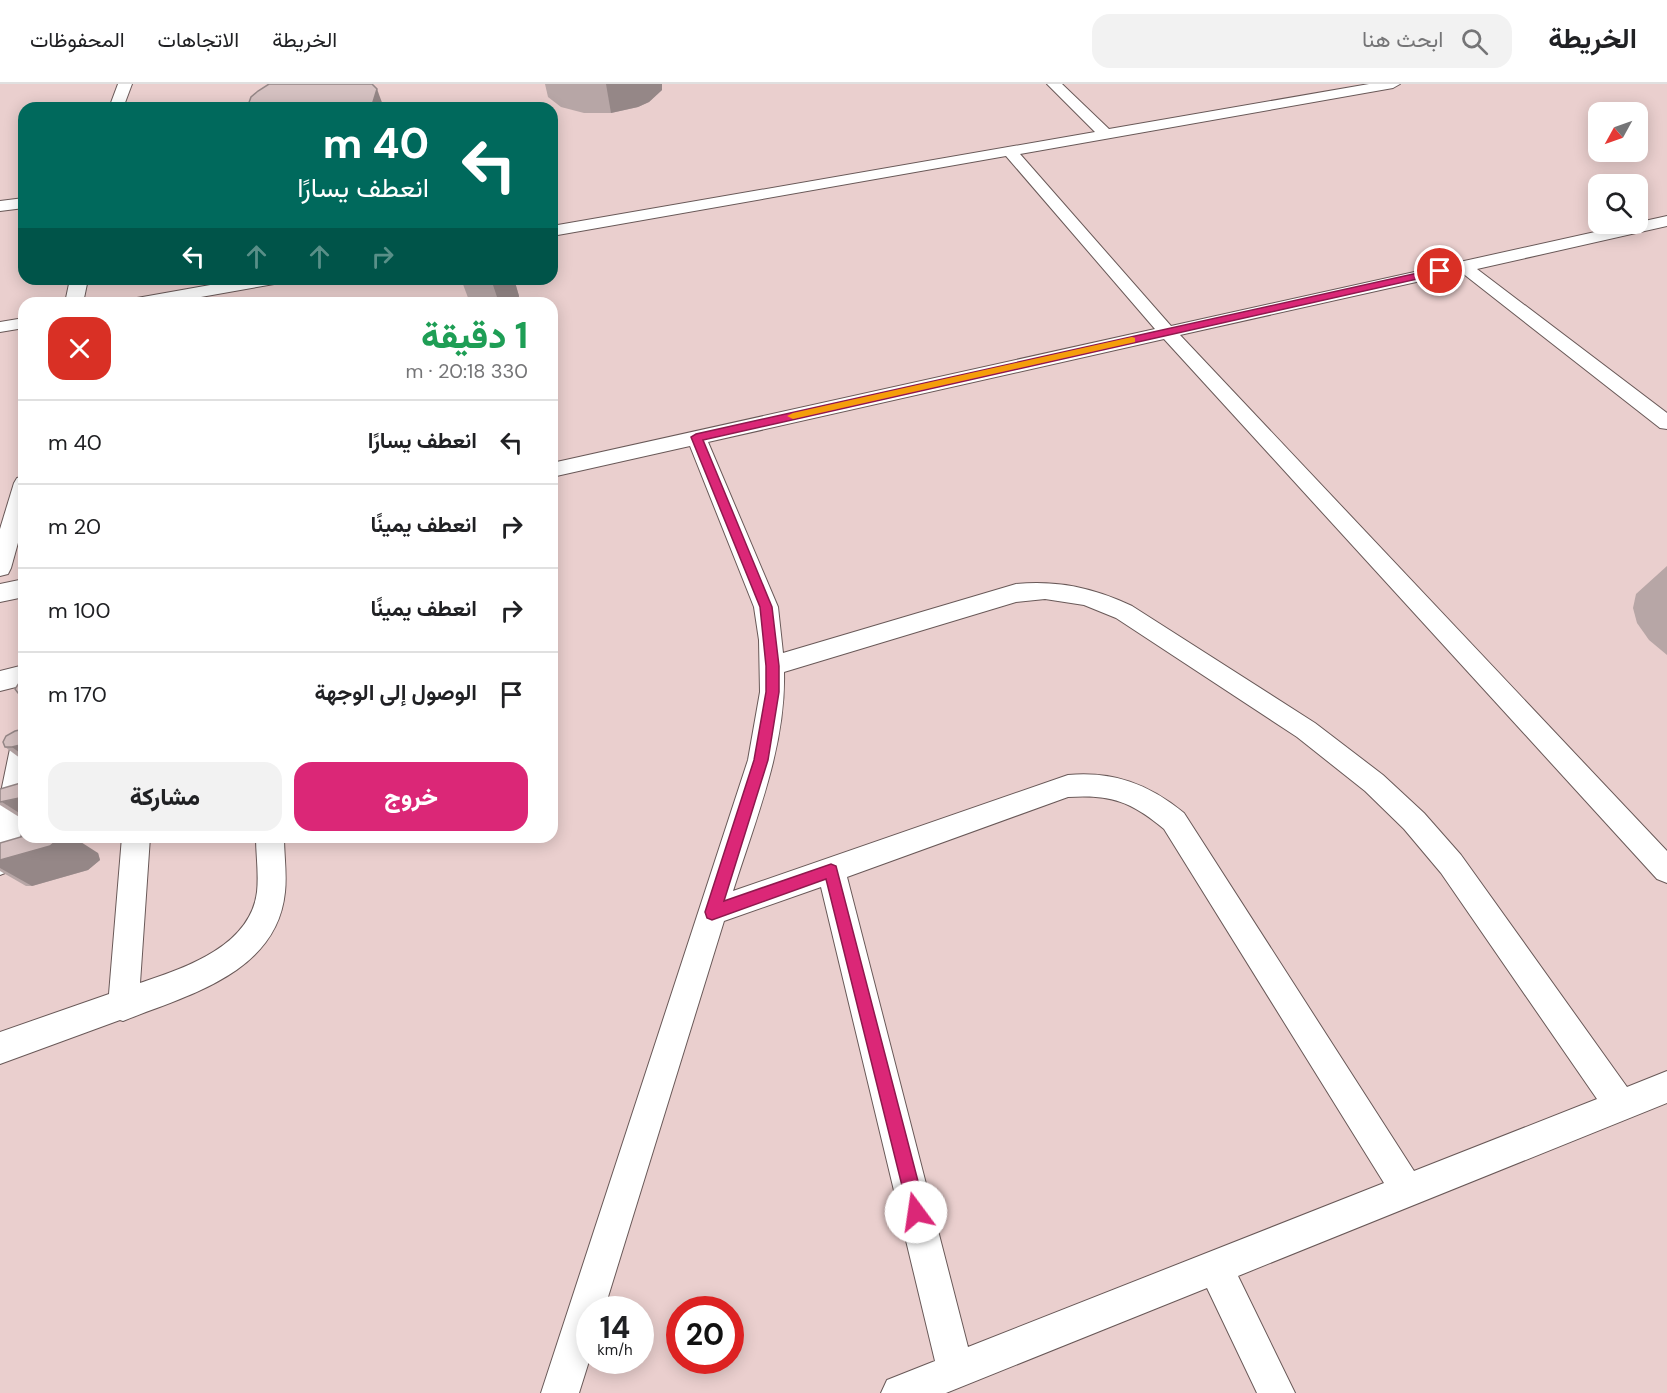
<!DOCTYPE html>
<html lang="ar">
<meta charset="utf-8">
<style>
body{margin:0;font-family:"DM Sans",Vazirmatn,sans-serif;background:#f2f2f2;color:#202124;direction:rtl;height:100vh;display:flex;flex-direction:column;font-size:22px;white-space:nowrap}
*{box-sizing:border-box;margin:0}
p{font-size:20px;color:#757577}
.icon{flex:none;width:33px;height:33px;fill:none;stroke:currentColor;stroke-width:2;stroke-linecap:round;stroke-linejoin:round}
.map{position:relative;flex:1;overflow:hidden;direction:ltr}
.panel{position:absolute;left:18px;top:213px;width:540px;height:546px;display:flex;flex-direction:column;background:#fff;border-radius:18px;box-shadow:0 3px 15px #0003;direction:rtl}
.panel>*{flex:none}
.guide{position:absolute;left:18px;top:18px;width:540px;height:183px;border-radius:18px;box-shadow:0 3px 15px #0003;direction:rtl;background:#00695c;color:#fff;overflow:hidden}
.needle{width:39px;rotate:230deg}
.controls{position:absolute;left:1588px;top:18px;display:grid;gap:12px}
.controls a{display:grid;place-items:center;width:60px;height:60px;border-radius:12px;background:#fff;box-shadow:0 3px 15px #0003;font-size:30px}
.speed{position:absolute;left:576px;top:1212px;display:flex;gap:12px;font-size:30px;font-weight:700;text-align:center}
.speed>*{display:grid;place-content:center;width:78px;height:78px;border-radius:50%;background:#fff;box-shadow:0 3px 15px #0003;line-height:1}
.speed small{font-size:15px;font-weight:400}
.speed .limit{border:9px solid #d22;background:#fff;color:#111}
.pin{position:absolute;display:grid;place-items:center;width:51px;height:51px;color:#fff;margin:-26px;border:3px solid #fff;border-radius:50%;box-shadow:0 2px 6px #0007}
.me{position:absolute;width:66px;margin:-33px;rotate:346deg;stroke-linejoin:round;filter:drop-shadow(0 0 4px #0008)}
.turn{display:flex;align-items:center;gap:21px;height:126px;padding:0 30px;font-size:27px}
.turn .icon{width:78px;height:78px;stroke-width:2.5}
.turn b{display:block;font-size:42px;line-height:51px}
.lanes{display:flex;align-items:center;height:57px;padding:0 30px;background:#0003;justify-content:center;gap:30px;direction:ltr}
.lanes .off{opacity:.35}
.round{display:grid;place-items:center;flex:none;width:63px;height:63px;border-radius:18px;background:#f2f2f2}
.headline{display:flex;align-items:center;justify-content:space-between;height:102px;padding:0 30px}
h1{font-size:36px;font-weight:800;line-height:45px;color:#1e9e55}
.cta{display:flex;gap:12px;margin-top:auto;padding:12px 30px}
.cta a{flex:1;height:69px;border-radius:18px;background:#db2777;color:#fff;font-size:24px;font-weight:800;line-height:69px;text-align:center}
.cta a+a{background:#f2f2f2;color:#202124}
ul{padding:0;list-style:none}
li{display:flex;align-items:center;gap:18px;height:84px;padding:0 30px;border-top:2px solid #e0e0e0}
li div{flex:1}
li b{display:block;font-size:22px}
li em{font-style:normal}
header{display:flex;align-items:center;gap:36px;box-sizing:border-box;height:84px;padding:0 30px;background:#fff;border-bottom:2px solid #e0e0e0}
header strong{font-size:28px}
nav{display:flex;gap:33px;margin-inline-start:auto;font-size:21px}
.search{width:420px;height:54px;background:#f2f2f2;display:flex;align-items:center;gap:15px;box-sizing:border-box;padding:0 21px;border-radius:18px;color:#757577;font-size:22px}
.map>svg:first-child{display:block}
.built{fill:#eacfce;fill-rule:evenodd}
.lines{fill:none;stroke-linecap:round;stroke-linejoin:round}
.lane-casing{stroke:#695958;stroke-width:2}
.lane{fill:#fff;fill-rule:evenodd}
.wall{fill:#b7a6a6}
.shaded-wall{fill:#958787}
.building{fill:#d5c1c1;stroke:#958787;stroke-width:1.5}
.route{fill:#db2777;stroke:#8e194d;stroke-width:1.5}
.slow{fill:#f59e0b}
</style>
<header>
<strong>الخريطة</strong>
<div class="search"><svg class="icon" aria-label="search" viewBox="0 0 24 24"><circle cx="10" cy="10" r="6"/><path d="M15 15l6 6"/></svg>ابحث هنا</div>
<nav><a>الخريطة</a><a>الاتجاهات</a><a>المحفوظات</a></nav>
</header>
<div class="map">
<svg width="1667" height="1309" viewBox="0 0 1667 1309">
<rect width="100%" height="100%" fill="#f0dddc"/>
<path class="built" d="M0 0H1667V1309H0ZM24 24H552V195H24ZM1599 28H1638V68H1599ZM1599 100H1638V140H1599ZM24 219H552V753H24ZM590 1226H640V1276H590ZM680 1226H730V1276H680Z"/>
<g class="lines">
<defs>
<g id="lane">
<polygon points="118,0 132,0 123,24 109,24"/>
<path d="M1047 0H1062L1109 45 1369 0H1400L1393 4 1020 70 1171 242 1667 132V142L1477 185 1667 329V345L1660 344 1461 188 1180 251 1667 767V799L1657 795 1164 255 708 358 778 523 783 569 1016 500C1058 496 1094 504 1132 522L1315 639 1383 691 1424 729 1461 771 1627 1003 1667 987V1019L1238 1192 1295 1309H1257L1207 1204 946 1309H881L887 1296 935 1277 821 803 724 837 604 1226H590V1274L579 1309H541L748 676 760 608 759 556 754 523 690 362 552 393V379L1155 245 1006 72 552 152V142L1095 48ZM1045 515 1084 521 1116 534 1297 653 1365 707 1404 745 1441 789 1597 1015 1414 1087 1184 729C1149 700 1113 687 1068 691L733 807C755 737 786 663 784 588L1016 518ZM1068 713C1111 710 1132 718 1164 745L1384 1099 968 1263 847 793Z"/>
<polygon points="24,114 24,124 0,127 0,117"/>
<polygon points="70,195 88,195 83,219 65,219"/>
<polygon points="244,195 283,195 280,199 274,200 167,219 128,219 131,215 137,214"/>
<polygon points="24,234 24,244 0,248 0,238"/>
<polygon points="24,392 24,437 11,484 8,490 0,492 0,445 14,399 17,394"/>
<polygon points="24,495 24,513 0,518 0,500"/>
<polygon points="24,581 24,601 0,607 0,587"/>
<path d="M24 649C24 694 29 745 10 787L0 791V713L11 660 15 652Z"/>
<path d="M122 753H150L140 899C184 884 250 863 257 808 259 790 256 771 256 753H284C284 771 287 790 285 808 277 890 185 912 123 937L120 936 0 980V948L109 910Z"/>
</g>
</defs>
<use href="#lane" class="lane-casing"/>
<use href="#lane" class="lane"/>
</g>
<g class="wall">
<polygon points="545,0 662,0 662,6 649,18 638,23 611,29 584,29 561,23 548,13"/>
<polygon points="461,195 514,195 519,212 518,217 515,219 470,219"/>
<polygon points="1667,482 1667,571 1649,556 1637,539 1633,524 1636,510"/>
<polygon points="24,645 24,677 5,663"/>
<polygon points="24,698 24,736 0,721 0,705"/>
<polygon points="0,759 98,769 100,776 88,786 32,802 26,802 0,787"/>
</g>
<g class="shaded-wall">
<polygon points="606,0 662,0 662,6 649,18 638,23 611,29"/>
<polygon points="377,5 384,24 365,24"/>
<polygon points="491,195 514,195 519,212 518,217 515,219 499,219"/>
<polygon points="24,660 24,672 12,663"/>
<polygon points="24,713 24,732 2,718"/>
<polygon points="61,753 73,753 98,769 100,776 88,786 32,802 0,784 0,776"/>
</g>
<g class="building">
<polygon points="269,0 372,0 377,5 373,18 365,24 247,24 251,13 258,7"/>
<polygon points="24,596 24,609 18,609 15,605 19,599"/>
<polygon points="24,645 24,660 12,663 5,663 3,658 6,652 15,647"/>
<polygon points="24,698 24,713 0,718 0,705"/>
<polygon points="24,752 24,753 61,753 50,762 0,776 0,759"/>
</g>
<polygon class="route" points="1440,184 1444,185 1444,189 703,356 772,523 779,582 779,608 768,676 724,817 831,780 836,782 926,1128 923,1134 916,1137 910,1134 826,795 712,836 707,834 705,828 754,676 766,608 766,582 760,523 691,353 696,350"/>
<polygon class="slow" points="1132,253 1135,254 1135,258 793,335 787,332 793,329"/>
</svg>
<div class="controls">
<a><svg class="needle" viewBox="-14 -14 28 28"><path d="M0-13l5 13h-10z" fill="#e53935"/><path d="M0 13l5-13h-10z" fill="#757577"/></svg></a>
<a><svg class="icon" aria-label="search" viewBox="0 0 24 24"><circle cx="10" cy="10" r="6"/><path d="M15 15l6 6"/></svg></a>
</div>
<div class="speed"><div>14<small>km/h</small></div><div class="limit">20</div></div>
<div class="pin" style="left:1440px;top:187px;background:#d93025"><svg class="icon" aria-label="arrive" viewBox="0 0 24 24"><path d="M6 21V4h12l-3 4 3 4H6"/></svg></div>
<svg class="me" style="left:916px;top:1128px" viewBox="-20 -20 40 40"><circle r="19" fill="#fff"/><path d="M0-13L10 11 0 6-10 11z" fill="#db2777"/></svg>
<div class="guide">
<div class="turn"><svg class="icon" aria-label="left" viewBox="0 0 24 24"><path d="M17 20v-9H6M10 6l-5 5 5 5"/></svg><div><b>40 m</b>انعطف يسارًا</div></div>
<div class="lanes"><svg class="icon" aria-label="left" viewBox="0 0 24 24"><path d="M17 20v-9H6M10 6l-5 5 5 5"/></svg><svg class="icon off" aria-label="ahead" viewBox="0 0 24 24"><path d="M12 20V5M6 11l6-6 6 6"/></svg><svg class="icon off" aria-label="ahead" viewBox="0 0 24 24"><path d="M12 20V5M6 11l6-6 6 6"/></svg><svg class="icon off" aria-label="right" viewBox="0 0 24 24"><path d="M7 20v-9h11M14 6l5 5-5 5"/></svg></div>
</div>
<section class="panel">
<div class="headline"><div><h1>1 دقيقة</h1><p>330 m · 20:18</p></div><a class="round" style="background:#d93025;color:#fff"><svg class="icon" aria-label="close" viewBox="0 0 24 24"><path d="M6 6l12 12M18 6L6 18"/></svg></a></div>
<ul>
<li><svg class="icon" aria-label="left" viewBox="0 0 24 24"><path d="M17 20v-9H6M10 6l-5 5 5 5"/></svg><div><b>انعطف يسارًا</b></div><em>40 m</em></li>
<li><svg class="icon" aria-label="right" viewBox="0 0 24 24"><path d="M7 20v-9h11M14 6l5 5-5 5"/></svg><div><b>انعطف يمينًا</b></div><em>20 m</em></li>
<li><svg class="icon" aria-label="right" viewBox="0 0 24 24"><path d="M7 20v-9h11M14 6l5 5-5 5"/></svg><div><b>انعطف يمينًا</b></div><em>100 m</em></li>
<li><svg class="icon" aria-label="arrive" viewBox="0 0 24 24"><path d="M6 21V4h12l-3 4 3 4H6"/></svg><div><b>الوصول إلى الوجهة</b></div><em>170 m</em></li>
</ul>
<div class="cta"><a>خروج</a><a>مشاركة</a></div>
</section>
</div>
